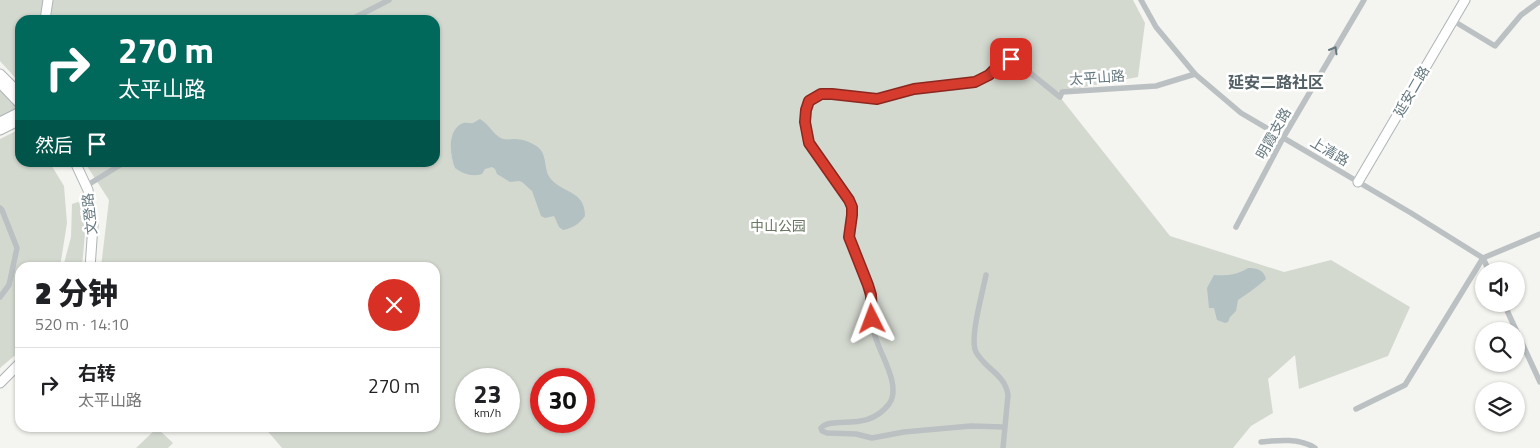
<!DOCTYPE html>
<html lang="zh">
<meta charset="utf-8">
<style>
body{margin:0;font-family:"Titillium Web","Noto Sans SC",sans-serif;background:#f6f6f6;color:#202124;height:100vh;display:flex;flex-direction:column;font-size:19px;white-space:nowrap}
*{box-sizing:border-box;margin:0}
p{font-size:16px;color:#757577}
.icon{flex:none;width:28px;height:28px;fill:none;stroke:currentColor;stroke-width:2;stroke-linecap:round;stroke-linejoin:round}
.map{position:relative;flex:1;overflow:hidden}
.details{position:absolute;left:15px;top:262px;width:425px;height:170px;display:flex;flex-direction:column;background:#fff;border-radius:15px;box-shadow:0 1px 4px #0004}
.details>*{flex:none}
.banner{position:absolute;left:15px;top:15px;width:425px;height:152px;border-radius:15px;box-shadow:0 1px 4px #0004;background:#00695c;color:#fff;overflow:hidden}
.buttons{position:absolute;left:1475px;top:262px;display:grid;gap:10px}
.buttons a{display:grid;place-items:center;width:50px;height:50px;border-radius:50%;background:#fff;box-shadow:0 1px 4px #0004;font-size:25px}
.speed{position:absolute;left:455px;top:368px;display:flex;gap:10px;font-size:25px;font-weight:700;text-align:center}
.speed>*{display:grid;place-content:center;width:65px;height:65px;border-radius:50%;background:#fff;box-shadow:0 1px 4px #0004;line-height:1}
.speed small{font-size:12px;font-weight:400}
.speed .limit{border:8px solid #d22;background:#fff;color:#111}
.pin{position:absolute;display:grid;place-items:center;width:42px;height:42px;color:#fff;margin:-21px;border-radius:10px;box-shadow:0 2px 8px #0006}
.me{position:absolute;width:55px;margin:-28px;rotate:357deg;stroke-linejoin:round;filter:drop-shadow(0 0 4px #0008)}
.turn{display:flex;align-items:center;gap:18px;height:105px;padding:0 20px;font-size:22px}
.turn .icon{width:65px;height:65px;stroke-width:2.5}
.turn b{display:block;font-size:35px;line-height:42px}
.then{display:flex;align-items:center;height:48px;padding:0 20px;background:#0003;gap:10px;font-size:19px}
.round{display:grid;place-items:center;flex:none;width:52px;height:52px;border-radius:26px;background:#f6f6f6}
.headline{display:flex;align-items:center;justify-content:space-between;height:85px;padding:0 20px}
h1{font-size:30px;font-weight:800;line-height:38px}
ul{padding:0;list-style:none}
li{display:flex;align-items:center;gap:15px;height:75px;padding:0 20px;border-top:1px solid #e0e0e0}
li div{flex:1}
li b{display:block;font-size:19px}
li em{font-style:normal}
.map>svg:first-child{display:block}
.green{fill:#d4d9d0;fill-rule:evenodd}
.water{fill:#b3c1c3}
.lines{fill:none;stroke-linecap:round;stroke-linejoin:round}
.secondary-casing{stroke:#adb4b7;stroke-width:11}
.primary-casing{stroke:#aeb4b6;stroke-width:11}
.street{stroke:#bbc0c2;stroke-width:5.5}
.secondary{stroke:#fff;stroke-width:9}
.primary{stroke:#fff;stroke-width:9}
.oneway{stroke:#65787f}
.route-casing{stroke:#8b271e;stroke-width:12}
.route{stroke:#d63c2e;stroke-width:9}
.labels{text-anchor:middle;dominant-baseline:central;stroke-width:5;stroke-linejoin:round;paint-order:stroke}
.street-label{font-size:14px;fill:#65787f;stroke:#fff}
.park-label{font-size:14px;fill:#6a7763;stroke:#fff}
.quarter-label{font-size:16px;font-weight:bold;fill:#526065;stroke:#fff}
</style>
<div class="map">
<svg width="1540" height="448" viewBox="0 0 1540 448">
<rect width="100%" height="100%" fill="#f4f4f0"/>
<g class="green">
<polygon points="0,0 45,0 42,20 20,20 20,83 0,61"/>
<path d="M50 0H1133L1145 23 1138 77 1056 92 1170 236 1284 272 1331 260 1410 307 1388 356 1299 389 1295 355 1268 379 1273 413 1251 426 1233 448H282L265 428H435V268L101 267 109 200 85 163 435 162V20H52ZM466 379H509V421H466ZM541 379H584V421H541Z"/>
<polygon points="0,89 19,109 0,119"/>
<polygon points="18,130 20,131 20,162 50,163 64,186 67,223 60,267 20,268 20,351 0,368 0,139"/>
<polygon points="78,202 83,205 85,233 82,267 63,267 71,237 72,204"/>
<polygon points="157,428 173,443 168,448 136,448"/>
</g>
<g class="water">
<path d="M480 119C489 124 494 136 503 139 507 140 512 139 515 139 523 139 534 143 540 149 547 157 544 170 550 178 563 194 585 190 585 216 579 224 573 228 563 230L559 227 554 216 545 218 541 216 532 191 522 182 519 181 510 182 497 174 495 169 492 167 485 169 482 174C472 177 463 174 455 168 450 155 447 132 461 124 466 121 469 124 473 123 476 122 477 120 480 119Z"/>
<path d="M1248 268C1257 268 1264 270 1266 279 1257 287 1248 293 1238 300L1236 311 1230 317 1228 322 1225 323 1217 320 1214 308H1209L1207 288 1214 275C1226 276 1237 275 1248 268Z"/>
</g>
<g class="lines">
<defs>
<g id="secondary">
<polyline points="45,20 48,0"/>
<polyline points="0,122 20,112"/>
<polyline points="0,130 20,120"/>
<polyline points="1358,182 1465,0"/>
</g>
<g id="primary">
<polyline points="0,74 20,94"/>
<polyline points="0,83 20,104"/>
<polyline points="75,162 88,190 93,225 90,268"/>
<polyline points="0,383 20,363"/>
</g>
</defs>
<use href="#secondary" class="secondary-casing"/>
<use href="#primary" class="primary-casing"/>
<g class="street">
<polyline points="1141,0 1156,27 1195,74 1241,113 1411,213 1483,258 1540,234"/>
<polyline points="350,20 389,0"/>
<polyline points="1452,20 1495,46 1521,15 1540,1"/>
<polyline points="86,186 125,162"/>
<polyline points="0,208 2,210 17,248 9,285 0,297"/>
<polyline points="1236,227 1283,138 1364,0"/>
<polyline points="1483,258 1489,271"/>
<path d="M986 275C983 291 969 339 976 352 985 369 1005 374 1008 395L1003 448"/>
<polyline points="1504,304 1540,382"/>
<polyline points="1356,409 1405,385 1483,258"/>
<path d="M1004 427 971 426 904 432 872 438 856 434 827 433 822 431 821 428C833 415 867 433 889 404 902 386 880 354 875 336 871 319 873 302 869 287 864 270 851 254 849 237 847 223 855 215 849 200L809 143 805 122 806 109 809 101 815 97 821 94H832L877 99 914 89 975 82 989 75 998 65 1007 59H1011L1024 68 1060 97 1062 92 1156 86 1195 74"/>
<path d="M1261 442C1279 440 1300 438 1315 448"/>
</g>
<use href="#secondary" class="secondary"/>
<use href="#primary" class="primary"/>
</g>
<defs><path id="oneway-chevron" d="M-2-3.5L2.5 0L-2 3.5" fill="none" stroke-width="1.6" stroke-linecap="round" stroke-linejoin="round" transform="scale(1.25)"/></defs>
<use class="oneway" href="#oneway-chevron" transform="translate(1334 50) rotate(-60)"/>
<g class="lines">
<defs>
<polyline id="route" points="872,319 871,295 868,285 849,237 852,215 852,207 849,200 809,143 805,122 806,110 809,101 821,94 832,94 877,99 914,89 975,82 989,75 1003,61 1011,59"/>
</defs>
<use href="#route" class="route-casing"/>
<use href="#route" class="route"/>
</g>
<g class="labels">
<g class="street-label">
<text transform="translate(1097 77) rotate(-4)">太平山路</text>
<text transform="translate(1411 91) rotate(-60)">延安二路</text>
<text transform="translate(1273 133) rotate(-61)">明霞支路</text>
<text transform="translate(1330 151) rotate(31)">上清路</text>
<text transform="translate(89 214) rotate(-96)">文登路</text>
</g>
<g class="park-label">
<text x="778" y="225">中山公园</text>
</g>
<g class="quarter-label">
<text x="1276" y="82">延安二路社区</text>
</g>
</g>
</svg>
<div class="buttons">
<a><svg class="icon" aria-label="sound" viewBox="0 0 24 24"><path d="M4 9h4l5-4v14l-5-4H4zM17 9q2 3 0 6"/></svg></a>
<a><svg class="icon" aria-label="search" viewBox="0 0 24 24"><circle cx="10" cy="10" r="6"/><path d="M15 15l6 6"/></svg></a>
<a><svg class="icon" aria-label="layers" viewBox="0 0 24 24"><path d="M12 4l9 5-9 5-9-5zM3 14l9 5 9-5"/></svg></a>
</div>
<div class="speed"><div>23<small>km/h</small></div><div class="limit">30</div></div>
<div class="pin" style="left:1011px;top:59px;background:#d93025"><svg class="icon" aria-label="arrive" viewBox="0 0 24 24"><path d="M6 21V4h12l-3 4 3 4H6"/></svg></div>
<svg class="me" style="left:872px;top:319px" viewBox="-20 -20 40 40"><path d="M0-17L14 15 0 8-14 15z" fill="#d63c2e" stroke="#fff" stroke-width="4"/></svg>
<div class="banner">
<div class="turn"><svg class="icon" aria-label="right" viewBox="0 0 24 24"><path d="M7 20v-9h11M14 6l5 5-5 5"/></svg><div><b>270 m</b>太平山路</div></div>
<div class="then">然后<svg class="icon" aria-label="arrive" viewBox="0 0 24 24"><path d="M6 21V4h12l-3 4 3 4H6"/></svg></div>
</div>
<section class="details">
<div class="headline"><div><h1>2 分钟</h1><p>520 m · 14:10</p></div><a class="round" style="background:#d93025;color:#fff"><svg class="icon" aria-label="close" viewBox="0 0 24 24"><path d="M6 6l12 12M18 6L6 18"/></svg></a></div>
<ul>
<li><svg class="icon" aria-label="right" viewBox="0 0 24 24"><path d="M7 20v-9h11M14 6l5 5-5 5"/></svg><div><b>右转</b><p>太平山路</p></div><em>270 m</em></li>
</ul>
</section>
</div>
